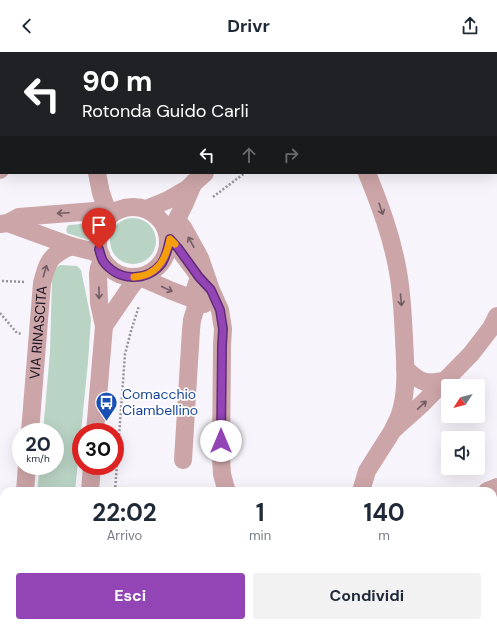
<!DOCTYPE html>
<html lang="it">
<style>
body{margin:0;font-family:"DM Sans",sans-serif;background:#f2f2f3;color:#1f2937;height:100vh;display:flex;flex-direction:column;font-size:15px;white-space:nowrap}
*{box-sizing:border-box;margin:0}
p{font-size:13px;color:#747a83}
.icon{flex:none;width:22px;height:22px;fill:none;stroke:currentColor;stroke-width:2;stroke-linecap:round;stroke-linejoin:round}
.map{position:relative;flex:1;overflow:hidden}
.drawer{position:absolute;left:0px;top:435px;width:497px;height:140px;display:flex;flex-direction:column;background:#fff;border-radius:12px 12px 0 0;box-shadow:0 4px 16px #0002}
.drawer>*{flex:none}
.banner{position:absolute;left:0px;top:0px;width:497px;height:122px;box-shadow:0 4px 16px #0002;background:#202124;color:#fff;overflow:hidden}
.needle{width:26px;rotate:234deg}
.buttons{position:absolute;left:441px;top:327px;display:grid;gap:8px}
.buttons a{display:grid;place-items:center;width:44px;height:44px;border-radius:4px;background:#fff;box-shadow:0 4px 16px #0002;font-size:20px}
.speed{position:absolute;left:12px;top:371px;display:flex;gap:8px;font-size:20px;font-weight:700;text-align:center}
.speed>*{display:grid;place-content:center;width:52px;height:52px;border-radius:50%;background:#fff;box-shadow:0 4px 16px #0002;line-height:1}
.speed small{font-size:10px;font-weight:400}
.speed .limit{border:6px solid #d22;background:#fff;color:#111}
.pin{position:absolute;display:grid;place-items:center;width:34px;height:34px;color:#fff;margin:-41px -17px;border-radius:50% 50% 50% 0;rotate:-45deg;box-shadow:0 0 4px #0007}
.pin .icon{rotate:45deg}
.me{position:absolute;width:44px;margin:-22px;rotate:0deg;stroke-linejoin:round;filter:drop-shadow(0 0 3px #0008)}
.turn{display:flex;align-items:center;gap:14px;height:84px;padding:0 16px;font-size:18px}
.turn .icon{width:52px;height:52px;stroke-width:2.5}
.turn b{display:block;font-size:28px;line-height:34px}
.lanes{display:flex;align-items:center;height:38px;padding:0 16px;background:#0003;justify-content:center;gap:20px;direction:ltr}
.lanes .off{opacity:.35}
.eta{display:flex;justify-content:space-evenly;align-items:center;height:68px;text-align:center}
.eta b{font-size:24px;font-weight:700;line-height:28px}
.primary-button{display:flex;gap:8px;margin-top:auto;padding:8px 16px}
.primary-button a{flex:1;height:46px;border-radius:4px;background:#9344b5;color:#fff;font-size:16px;font-weight:700;line-height:46px;text-align:center}
.primary-button a+a{background:#f2f2f3;color:#1f2937}
header{display:flex;justify-content:space-between;align-items:center;height:52px;padding:0 16px;background:#fff;font-size:18px;font-weight:700}
.map>svg:first-child{display:block}
.green{fill:#b9d3c4}
.lines{fill:none;stroke-linecap:round;stroke-linejoin:round}
.path{stroke:#97939c;stroke-width:2.5;stroke-dasharray:2 2;stroke-linecap:butt}
.minor{stroke:#cca5a8;stroke-width:18}
.oneway{stroke:#725c64}
.route-casing{stroke:#602c76;stroke-width:10}
.route{stroke:#9344b5;stroke-width:7}
.slow{stroke:#f59e0b;stroke-width:7}
.labels{text-anchor:middle;dominant-baseline:central;stroke-width:3.5;stroke-linejoin:round;paint-order:stroke}
.street-label{font-size:14px;fill:#191420;stroke:#fff}
.transit-label{font-size:14px;fill:#164399;stroke:#fff;text-anchor:start}
</style>
<header><svg class="icon" aria-label="back" viewBox="0 0 24 24"><path d="M15 5l-7 7 7 7"/></svg>Drivr<svg class="icon" aria-label="share" viewBox="0 0 24 24"><path d="M12 15V3M7 8l5-5 5 5M5 13v7h14v-7"/></svg></header>
<div class="map">
<svg width="497" height="575" viewBox="0 0 497 575">
<rect width="100%" height="100%" fill="#f7f4fb"/>
<g class="green">
<circle cx="133" cy="189" r="23"/>
<path d="M95 171 91 179V189L67 181C66 177 66 176 69 173Z"/>
<polygon points="60,213 77,214 81,218 91,267 88,310 75,439 37,439 40,414 55,414 55,380 43,380 50,300 52,229 54,217"/>
<polygon points="493,554 497,556 497,575 471,575 473,571 493,571"/>
<rect x="26" y="571" width="36" height="4"/>
</g>
<g class="lines">
<g class="path">
<polyline points="213,145 238,126 245,121"/>
<polyline points="2,229 26,230"/>
<polyline points="0,261 17,281 22,282"/>
<polyline points="115,439 125,302 131,279 139,254"/>
<polyline points="101,575 101,571"/>
</g>
<g class="minor">
<polyline points="76,0 76,1"/>
<polyline points="255,0 255,1"/>
<polyline points="428,0 429,1"/>
<polyline points="294,1 297,0"/>
<polyline points="496,17 497,10"/>
<polyline points="496,55 497,58"/>
<polyline points="0,118 1,117"/>
<polyline points="97,121 101,141 107,158"/>
<path d="M367 121C380 153 392 185 398 220 402 242 403 264 404 286 405 311 408 338 400 362 398 368 395 373 393 378"/>
<circle cx="133" cy="190" r="35"/>
<polyline points="146,157 168,148 187,137 205,121"/>
<polyline points="177,168 184,177 200,206 211,238 220,258 223,277 222,293 221,405 222,422 226,437 227,439"/>
<polyline points="8,171 71,194 91,199 101,203"/>
<polyline points="0,172 8,171 19,165 107,158 116,159"/>
<polyline points="171,179 185,151 194,130"/>
<polyline points="170,187 178,196 199,224"/>
<polyline points="140,225 172,239 201,250 204,252"/>
<polyline points="104,274 132,233 139,225"/>
<path d="M405 316C420 331 426 333 447 328"/>
<path id="s1" d="M30 380 42 231C48 209 49 204 71 194"/>
<polyline points="95,380 104,274 99,251 98,222 99,216 102,208"/>
<polyline points="183,408 191,278 192,268 196,255 194,240 199,225"/>
<polyline points="25,439 27,414"/>
<polyline points="90,439 92,414"/>
<polyline points="361,439 367,419 393,378 422,352 471,302 491,276 497,264"/>
<polyline points="487,439 497,435"/>
<polyline points="14,575 14,571"/>
<polyline points="79,575 79,571"/>
<polyline points="338,575 339,571"/>
</g>
</g>
<defs><path id="oneway-shaft" d="M-6 0H5M1.5-3L5.5 0L1.5 3" fill="none" stroke-width="1.6" stroke-linecap="round" stroke-linejoin="round"/></defs>
<g class="oneway">
<use href="#oneway-shaft" transform="translate(381 157) rotate(71)"/>
<use href="#oneway-shaft" transform="translate(63 161) rotate(177)"/>
<use href="#oneway-shaft" transform="translate(191 190) rotate(-119)"/>
<use href="#oneway-shaft" transform="translate(45 219) rotate(-73)"/>
<use href="#oneway-shaft" transform="translate(167 237) rotate(25)"/>
<use href="#oneway-shaft" transform="translate(99 241) rotate(89)"/>
<use href="#oneway-shaft" transform="translate(401 248) rotate(85)"/>
<use href="#oneway-shaft" transform="translate(422 353) rotate(-43)"/>
</g>
<g class="lines">
<defs>
<path id="route" d="M99 197C100 201 101 205 103 209 117 229 147 231 162 211 167 203 168 195 170 187L178 196 199 225 211 238 220 258 223 277 222 293 221 389"/>
</defs>
<use href="#route" class="route-casing"/>
<use href="#route" class="route"/>
<path class="slow" d="M134 225C157 224 166 208 170 187L175 192"/>
</g>
<defs>
<symbol id="bus-pin" viewBox="-11 -11 22 30"><path d="M0 17L-7.5 6A9.5 9.5 0 1 1 7.5 6Z" fill="#1a4fb4" stroke="#fff"/><path d="M-5-6H5V4H4V6H2V4H-2V6H-4V4H-5ZM-3.5-4V0h7V-4ZM-3.5 1.2v1.5H-2V1.2ZM2 1.2v1.5H3.5V1.2Z" fill="#fff"/></symbol>
</defs>
<g fill-rule="evenodd">
<use href="#bus-pin" x="94" y="338" width="25" height="34"/>
</g>
<g class="labels">
<g class="street-label">
<text stroke="none"><textPath href="#s1" startOffset="100">VIA RINASCITA</textPath></text>
</g>
<g class="transit-label">
<text x="122" y="342">Comacchio<tspan x="122" dy="16">Ciambellino</tspan></text>
</g>
</g>
</svg>
<div class="buttons">
<a><svg class="needle" viewBox="-14 -14 28 28"><path d="M0-13l5 13h-10z" fill="#e53935"/><path d="M0 13l5-13h-10z" fill="#747a83"/></svg></a>
<a><svg class="icon" aria-label="sound" viewBox="0 0 24 24"><path d="M4 9h4l5-4v14l-5-4H4zM17 9q2 3 0 6"/></svg></a>
</div>
<div class="speed"><div>20<small>km/h</small></div><div class="limit">30</div></div>
<div class="pin" style="left:99px;top:197px;background:#d93025"><svg class="icon" aria-label="arrive" viewBox="0 0 24 24"><path d="M6 21V4h12l-3 4 3 4H6"/></svg></div>
<svg class="me" style="left:221px;top:389px" viewBox="-20 -20 40 40"><circle r="19" fill="#fff"/><path d="M0-13L10 11 0 6-10 11z" fill="#9344b5"/></svg>
<div class="banner">
<div class="turn"><svg class="icon" aria-label="left" viewBox="0 0 24 24"><path d="M17 20v-9H6M10 6l-5 5 5 5"/></svg><div><b>90 m</b>Rotonda Guido Carli</div></div>
<div class="lanes"><svg class="icon" aria-label="left" viewBox="0 0 24 24"><path d="M17 20v-9H6M10 6l-5 5 5 5"/></svg><svg class="icon off" aria-label="ahead" viewBox="0 0 24 24"><path d="M12 20V5M6 11l6-6 6 6"/></svg><svg class="icon off" aria-label="right" viewBox="0 0 24 24"><path d="M7 20v-9h11M14 6l5 5-5 5"/></svg></div>
</div>
<section class="drawer">
<div class="eta">
<div><b>22:02</b><p>Arrivo</p></div>
<div><b>1</b><p>min</p></div>
<div><b>140</b><p>m</p></div>
</div>
<div class="primary-button"><a>Esci</a><a>Condividi</a></div>
</section>
</div>
